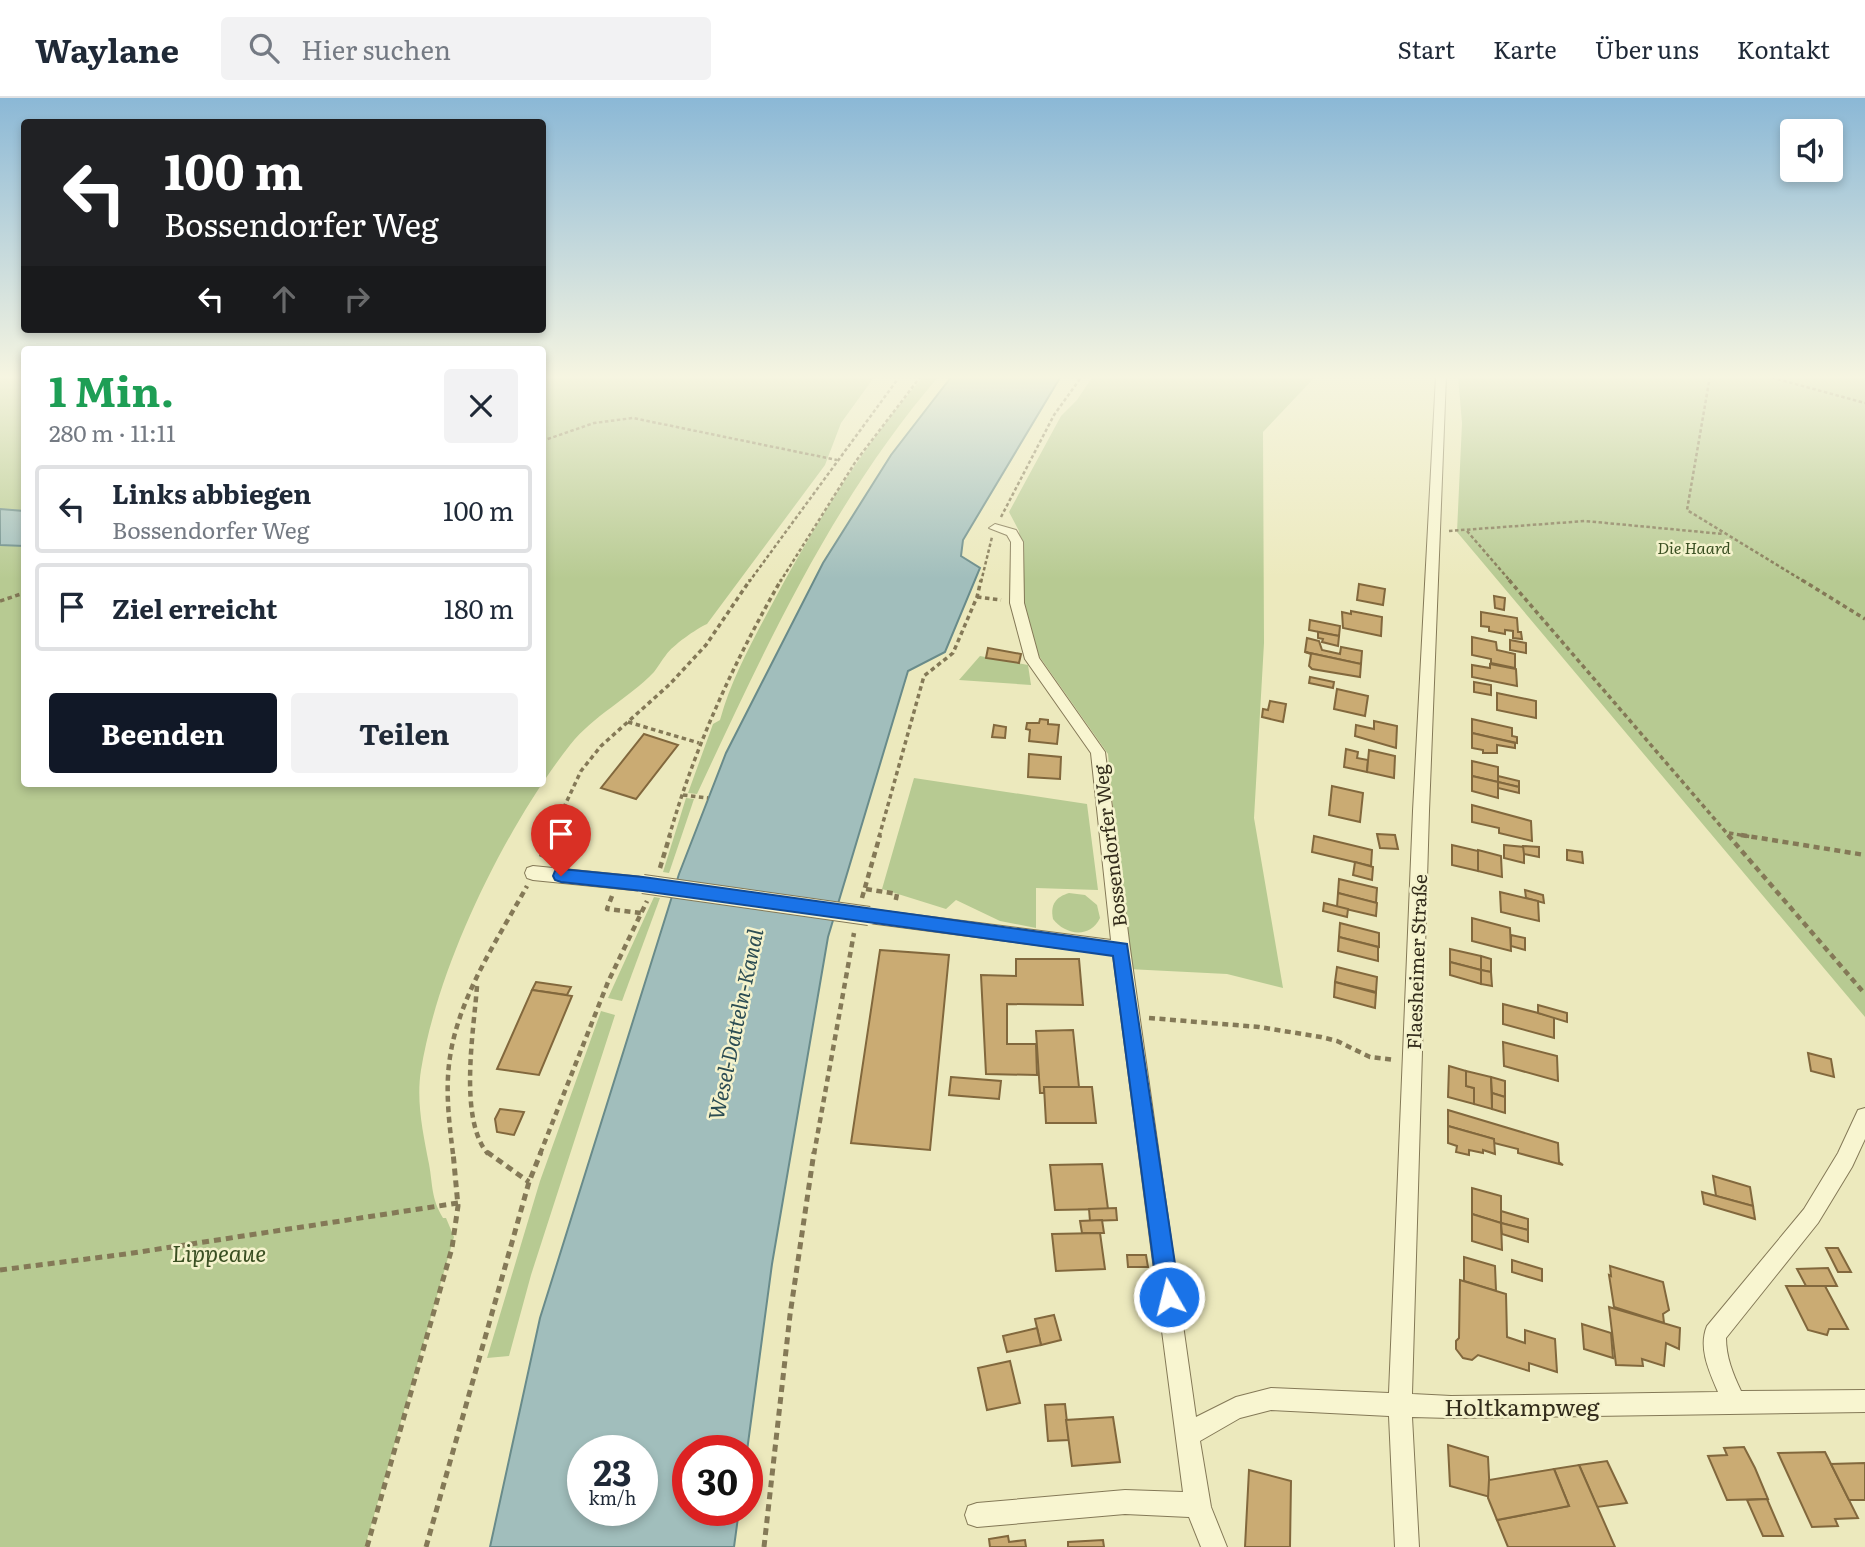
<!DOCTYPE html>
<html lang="de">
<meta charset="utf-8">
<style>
body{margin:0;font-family:Literata,serif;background:#f2f2f3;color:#1f2937;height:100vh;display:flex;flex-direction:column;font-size:26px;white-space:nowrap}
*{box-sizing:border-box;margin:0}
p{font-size:23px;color:#747a83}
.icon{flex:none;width:38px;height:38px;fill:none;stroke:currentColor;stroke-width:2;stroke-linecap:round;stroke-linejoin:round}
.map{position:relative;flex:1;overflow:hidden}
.side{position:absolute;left:21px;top:248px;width:525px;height:441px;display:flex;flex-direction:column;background:#fff;border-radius:7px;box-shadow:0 4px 10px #0003}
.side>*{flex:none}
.guide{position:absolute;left:21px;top:21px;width:525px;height:214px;border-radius:7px;box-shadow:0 4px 10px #0003;background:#202124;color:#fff;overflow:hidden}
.fabs{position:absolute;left:1780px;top:21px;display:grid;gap:14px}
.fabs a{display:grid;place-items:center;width:63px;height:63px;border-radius:7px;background:#fff;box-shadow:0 4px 10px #0003;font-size:35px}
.speed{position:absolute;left:567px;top:1337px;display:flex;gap:14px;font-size:35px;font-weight:700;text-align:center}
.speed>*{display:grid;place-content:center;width:91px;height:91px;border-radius:50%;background:#fff;box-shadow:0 4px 10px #0003;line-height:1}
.speed small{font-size:18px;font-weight:400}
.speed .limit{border:10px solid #d22;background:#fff;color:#111}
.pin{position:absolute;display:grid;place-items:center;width:60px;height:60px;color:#fff;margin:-72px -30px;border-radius:50% 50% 50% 0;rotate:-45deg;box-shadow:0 0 7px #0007}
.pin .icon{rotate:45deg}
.me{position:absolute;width:77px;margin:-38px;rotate:352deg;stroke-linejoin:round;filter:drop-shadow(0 0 5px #0008)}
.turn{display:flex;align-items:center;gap:24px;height:147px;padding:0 28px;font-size:32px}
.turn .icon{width:91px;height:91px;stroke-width:2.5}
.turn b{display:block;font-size:49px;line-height:60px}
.lanes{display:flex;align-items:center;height:66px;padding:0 28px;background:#0003;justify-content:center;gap:35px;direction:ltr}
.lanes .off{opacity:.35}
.round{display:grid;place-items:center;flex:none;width:74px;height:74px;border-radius:7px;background:#f2f2f3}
.overview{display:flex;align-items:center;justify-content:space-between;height:119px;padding:0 28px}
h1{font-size:42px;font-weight:700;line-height:52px;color:#1e9e55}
.cta{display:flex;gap:14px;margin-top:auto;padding:14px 28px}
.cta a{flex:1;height:80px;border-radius:7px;background:#111827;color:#fff;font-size:28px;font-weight:700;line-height:80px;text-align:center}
.cta a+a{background:#f2f2f3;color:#1f2937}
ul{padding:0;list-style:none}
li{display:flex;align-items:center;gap:21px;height:88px;margin:0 14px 10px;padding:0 14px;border:4px solid #e0e1e3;border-radius:7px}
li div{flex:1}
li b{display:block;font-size:26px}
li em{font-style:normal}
header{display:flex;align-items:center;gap:42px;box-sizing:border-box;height:98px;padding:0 35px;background:#fff;border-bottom:2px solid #e0e1e3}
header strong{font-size:33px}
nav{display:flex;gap:38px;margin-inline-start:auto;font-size:24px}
.search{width:490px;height:63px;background:#f2f2f3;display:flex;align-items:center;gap:18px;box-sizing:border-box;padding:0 24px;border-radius:7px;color:#747a83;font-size:26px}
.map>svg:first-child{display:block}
.green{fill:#b7ca92}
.water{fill:#a1bebc;stroke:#698b8a;stroke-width:2;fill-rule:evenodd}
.building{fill:#caab73;stroke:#82683d;stroke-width:2}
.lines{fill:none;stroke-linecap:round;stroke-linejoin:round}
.minor-casing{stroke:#847957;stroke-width:2}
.path-far3{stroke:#847957;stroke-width:2.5;stroke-dasharray:3.5 2.5;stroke-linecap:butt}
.path-far2{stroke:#847957;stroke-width:3.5;stroke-dasharray:4.5 3.5;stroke-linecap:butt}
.path-far1{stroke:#847957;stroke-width:4.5;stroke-dasharray:6 4.5;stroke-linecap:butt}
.path{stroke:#847957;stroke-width:5;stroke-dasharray:7 5;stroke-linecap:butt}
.minor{fill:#f8f5d0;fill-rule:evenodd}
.minor-bridge-casing{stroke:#847957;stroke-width:20;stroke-linecap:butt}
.minor-bridge{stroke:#f8f5d0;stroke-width:18}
.route{fill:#1a73e8;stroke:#114b97;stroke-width:2}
.labels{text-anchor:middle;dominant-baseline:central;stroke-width:5;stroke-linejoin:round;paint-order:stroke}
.far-park-label{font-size:16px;font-style:italic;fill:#3a4f22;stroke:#f4f2cc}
.street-label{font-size:19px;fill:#332c1b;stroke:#f4f2cc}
.water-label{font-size:21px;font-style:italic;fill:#2b4c53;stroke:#f4f2cc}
.near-park-label{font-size:23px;font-style:italic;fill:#3a4f22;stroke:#f4f2cc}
.near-street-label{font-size:23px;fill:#332c1b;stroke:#f4f2cc}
</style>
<header>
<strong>Waylane</strong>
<div class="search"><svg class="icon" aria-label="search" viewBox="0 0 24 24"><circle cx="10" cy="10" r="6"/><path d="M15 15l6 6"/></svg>Hier suchen</div>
<nav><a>Start</a><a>Karte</a><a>Über uns</a><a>Kontakt</a></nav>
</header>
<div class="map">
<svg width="1865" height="1449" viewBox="0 0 1865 1449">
<rect width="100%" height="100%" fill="#ece9bd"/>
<g class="green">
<path d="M0 278H24V686H542L543 278H875L841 325 825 367 707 526C696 531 673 547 666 557 661 563 658 569 654 574 628 601 594 617 570 647 505 730 438 867 421 972 416 1003 423 1035 429 1066 433 1088 431 1100 443 1120H446L454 1139 365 1449H0Z"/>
<path d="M924 278H939C833 401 765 550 697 696L688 695 713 626 720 622C731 582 751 546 770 510 813 429 863 347 924 278Z"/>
<polygon points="1093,278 1316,278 1263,334 1264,545 1254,720 1283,890 1227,876 1128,871 1108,656 1039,558 1024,505 1019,433 1009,414 1061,318 1077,302"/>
<polygon points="1458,278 1865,278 1865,919 1457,434 1462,325"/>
<polygon points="980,558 1028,567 1031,587 959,582"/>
<polygon points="914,680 1087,706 1098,792 1036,790 1036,830 1000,823 956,802 946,811 882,791"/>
<polygon points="686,700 694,701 669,775 663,774"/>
<path d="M1069 795 1085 797 1097 807 1100 820C1090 841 1065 837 1053 821 1050 806 1056 799 1069 795Z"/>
<polygon points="654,799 660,800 622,903 608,900"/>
<polygon points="601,913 615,917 531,1177 509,1258 487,1260 540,1083"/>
</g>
<g class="water">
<path d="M952 278H1061L963 442 961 458 980 470 945 554 908 573 828 839 772 1166 747 1353H688V1412H739L734 1449H490L540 1220 679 776 726 655 823 465 891 357ZM583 1353H642V1412H583Z"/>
<polygon points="0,411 24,413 24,448 0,447"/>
</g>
<g class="building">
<polygon points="1359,486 1385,491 1383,507 1357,502"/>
<polygon points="1494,498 1505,500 1504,512 1495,510"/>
<polygon points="1351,513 1382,519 1381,538 1343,530 1342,514 1351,516"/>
<polygon points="1481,514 1517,520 1518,534 1521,534 1522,541 1513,540 1513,533 1505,532 1505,536 1489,533 1489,529 1481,528"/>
<polygon points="1310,522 1340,528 1339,538 1309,532"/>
<polygon points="1318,534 1339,538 1338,548 1322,544 1323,541 1318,540"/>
<polygon points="1472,539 1496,544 1497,552 1515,556 1515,570 1491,565 1491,561 1472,557"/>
<polygon points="1307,540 1319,543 1322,552 1340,556 1341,549 1362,553 1361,566 1305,554"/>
<polygon points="1510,542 1526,545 1526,555 1510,552"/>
<polygon points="988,550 1021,556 1019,565 986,560"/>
<polygon points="1305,554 1361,566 1360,579 1312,571 1309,568 1311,556"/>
<polygon points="1490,566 1516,571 1517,588 1472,579 1472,567 1490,570"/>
<polygon points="1310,579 1334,584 1333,590 1309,585"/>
<polygon points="1474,584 1491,587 1491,597 1474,594"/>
<polygon points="1337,591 1368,598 1365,618 1334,611"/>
<polygon points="1497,595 1536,603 1536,620 1497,612"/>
<polygon points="1270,603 1286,606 1283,624 1262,619 1263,611 1268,612"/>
<polygon points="1040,621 1048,622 1048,626 1059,627 1057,646 1029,643 1030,632 1026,631 1027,625 1039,625"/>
<polygon points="1472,621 1512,630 1512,638 1517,639 1517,645 1472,635"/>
<polygon points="1374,623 1397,628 1396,650 1355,638 1356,627 1374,631"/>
<polygon points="994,627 1006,629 1005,640 992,639"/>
<polygon points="1472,635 1515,645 1515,650 1497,647 1497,655 1483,655 1483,652 1472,650"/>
<polygon points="644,636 678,647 636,701 601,690"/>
<polygon points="1346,651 1358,654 1357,660 1368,662 1367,674 1344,669"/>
<polygon points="1369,652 1395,658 1394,680 1367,674"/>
<polygon points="1029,656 1061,659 1060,681 1028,679"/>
<polygon points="1472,663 1498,669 1498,684 1472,678"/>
<polygon points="1472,678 1498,684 1498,700 1472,693"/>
<polygon points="1498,678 1519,683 1519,689 1498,684"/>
<polygon points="1498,684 1519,689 1519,695 1498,690"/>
<polygon points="1332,688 1363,695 1360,724 1329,717"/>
<polygon points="1472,707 1531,723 1532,743 1499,735 1499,730 1472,724"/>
<polygon points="1377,736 1395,737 1398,751 1380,750"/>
<polygon points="1314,738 1372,752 1371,768 1312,754"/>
<polygon points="1452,747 1478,753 1478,773 1452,767"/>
<polygon points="1504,747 1524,749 1524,765 1504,760"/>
<polygon points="1523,748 1539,749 1539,759 1524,756"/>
<polygon points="1478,752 1501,758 1502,779 1478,773"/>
<polygon points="1567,752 1582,754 1583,765 1567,762"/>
<polygon points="1355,764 1373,769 1372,782 1353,777"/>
<polygon points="1339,781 1377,790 1376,805 1338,795"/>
<polygon points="1525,792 1543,797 1544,805 1526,800"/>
<polygon points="1500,794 1538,803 1539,823 1501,814"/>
<polygon points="1338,795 1377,805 1376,818 1337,809"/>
<polygon points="1324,805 1348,811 1347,819 1323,813"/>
<polygon points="1472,820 1510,830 1511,853 1472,843"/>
<polygon points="1340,825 1379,835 1379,849 1339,839"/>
<polygon points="1511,837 1525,840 1525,852 1511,848"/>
<polygon points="1339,839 1378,849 1378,863 1338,853"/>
<polygon points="1450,851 1481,858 1481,872 1450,864"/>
<polygon points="880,852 949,857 930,1052 851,1045"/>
<polygon points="1481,858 1491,861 1491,874 1481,872"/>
<polygon points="1016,861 1079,861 1083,907 1007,906 1007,946 1036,946 1037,977 986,976 981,877 1016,878"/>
<polygon points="1450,864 1481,872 1481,886 1450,877"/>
<polygon points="1337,869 1377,879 1376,894 1335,884"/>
<polygon points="1481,872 1491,874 1492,888 1481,886"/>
<polygon points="536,884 571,889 567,897 532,892"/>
<polygon points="1335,884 1376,895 1375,910 1334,899"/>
<polygon points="532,892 572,898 539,977 497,971"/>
<polygon points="1503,906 1554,919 1554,940 1503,926"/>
<polygon points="1538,907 1567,915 1567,924 1538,915"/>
<polygon points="1073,932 1079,989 1044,989 1044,995 1040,995 1036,933"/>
<polygon points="1503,944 1557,958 1558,983 1504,968"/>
<polygon points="1808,955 1831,961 1834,979 1811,973"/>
<polygon points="1449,968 1466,973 1466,988 1474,990 1474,1006 1448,999"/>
<polygon points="1466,973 1491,979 1492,1011 1474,1006 1474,990 1466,988"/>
<polygon points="951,979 1001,983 999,1001 949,997"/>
<polygon points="1491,979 1505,983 1505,999 1492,995"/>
<polygon points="1044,989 1092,989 1096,1025 1046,1025"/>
<polygon points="1492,995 1505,999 1505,1015 1492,1011"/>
<polygon points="500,1011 524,1014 514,1037 497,1034 495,1021"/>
<polygon points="1448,1012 1558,1045 1559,1064 1563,1067 1518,1055 1518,1051 1494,1045 1494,1041 1448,1028"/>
<polygon points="1448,1028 1494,1041 1495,1056 1483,1052 1483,1055 1469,1052 1469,1057 1456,1054 1457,1048 1448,1045"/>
<polygon points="1102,1066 1108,1111 1055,1112 1050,1067"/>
<polygon points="1713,1078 1750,1089 1753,1108 1716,1098"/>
<polygon points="1472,1090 1501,1098 1501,1125 1472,1116"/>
<polygon points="1702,1094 1753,1108 1755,1121 1704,1106"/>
<polygon points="1116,1110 1117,1122 1090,1123 1089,1111"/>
<polygon points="1501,1113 1528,1121 1528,1132 1501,1125"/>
<polygon points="1472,1116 1501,1125 1502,1152 1472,1143"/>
<polygon points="1102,1122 1104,1135 1082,1135 1080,1123"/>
<polygon points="1501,1125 1528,1132 1528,1144 1502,1136"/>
<polygon points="1100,1135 1105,1171 1056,1173 1052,1136"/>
<polygon points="1826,1150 1838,1150 1851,1174 1838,1174"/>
<polygon points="1127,1157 1146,1157 1148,1169 1128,1169"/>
<polygon points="1464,1159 1495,1168 1496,1193 1464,1183"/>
<polygon points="1512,1162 1542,1171 1542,1183 1512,1174"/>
<polygon points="1610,1168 1663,1184 1669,1212 1663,1216 1664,1225 1614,1209 1609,1177 1611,1178"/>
<polygon points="1828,1170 1837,1188 1806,1188 1797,1171"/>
<polygon points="1460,1182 1506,1196 1507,1239 1525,1245 1525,1232 1555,1241 1557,1274 1529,1265 1529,1273 1478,1257 1472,1262 1463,1260 1456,1251 1456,1243 1459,1240"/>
<polygon points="1786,1188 1825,1188 1848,1231 1829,1231 1827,1237 1808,1232"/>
<polygon points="1609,1209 1680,1230 1679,1251 1666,1245 1664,1268 1642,1261 1643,1268 1616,1267"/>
<polygon points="1054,1217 1061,1242 1041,1247 1035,1221"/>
<polygon points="1582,1226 1611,1235 1613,1260 1584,1251"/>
<polygon points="1037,1230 1041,1247 1007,1254 1003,1238"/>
<polygon points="1010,1263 1020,1305 987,1312 978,1270"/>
<polygon points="1065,1306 1069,1342 1048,1343 1045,1307"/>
<polygon points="1113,1319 1120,1364 1072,1368 1066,1322"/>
<polygon points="1448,1347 1488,1359 1490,1399 1450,1388"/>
<polygon points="1744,1349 1755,1370 1768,1401 1727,1402 1708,1358 1727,1357 1724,1350"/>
<polygon points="1825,1354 1858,1420 1835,1421 1838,1428 1812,1429 1778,1355"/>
<polygon points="1607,1363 1627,1405 1597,1409 1579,1367"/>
<polygon points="1865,1365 1865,1402 1849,1402 1831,1366"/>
<polygon points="1579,1367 1615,1449 1508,1449 1497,1422 1569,1408 1554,1371"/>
<polygon points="1554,1371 1569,1408 1497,1422 1488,1400 1489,1382"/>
<polygon points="1249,1372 1291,1383 1290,1449 1245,1449"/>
<polygon points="1767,1401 1783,1438 1763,1438 1747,1402"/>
<polygon points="1008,1438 1009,1444 1025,1442 1026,1449 990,1449 989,1441"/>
<polygon points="1103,1442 1104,1449 1068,1449 1068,1444"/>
</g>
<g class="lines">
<defs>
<g id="minor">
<path d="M1436 278H1446L1429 713 1412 1296 1451 1298 1718 1294C1709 1273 1698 1250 1707 1228L1804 1111 1838 1055 1858 1012 1865 1010V1041L1852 1069 1818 1125 1726 1240C1726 1259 1733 1276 1741 1293L1865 1292V1314L1451 1320 1412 1319 1419 1449H1395L1389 1318 1271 1312 1240 1320 1200 1343 1211 1409 1227 1449H1201L1189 1419 1125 1416 977 1429 968 1426 965 1417 968 1408 977 1405 1125 1392 1183 1394 1113 857 869 825 863 823 861 818 863 813 869 811 1111 842 1091 655 1025 561 1010 505 1011 444 1007 437 989 430 995 426 1016 432 1023 444 1024 505 1039 560 1105 654 1130 851 1196 1319 1236 1299 1271 1290 1389 1295 1413 713Z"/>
<polygon points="533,768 643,779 649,781 651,786 649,791 643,793 533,782 527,780 525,775 527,770"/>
</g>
</defs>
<use href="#minor" class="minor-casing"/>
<g class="path-far3">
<polyline points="1710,278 1687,412 1805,484"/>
<polyline points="1766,278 1865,305"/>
<polyline points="542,343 594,325 633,320 837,362"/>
<polyline points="1001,419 1054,317 1082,278"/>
<polyline points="1449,433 1585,423 1723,436"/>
<polyline points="1467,433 1511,484"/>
<polyline points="749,484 900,278"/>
<polyline points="780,484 856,363 921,278"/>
<polyline points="981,484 992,439"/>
</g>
<g class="path-far2">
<polyline points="1509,482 1730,739"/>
<polyline points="1802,482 1865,521"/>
<polyline points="977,499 1001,502"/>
<polyline points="0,503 24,495"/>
<polyline points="628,624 699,645"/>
<polyline points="683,697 708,700"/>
<polyline points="1729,735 1752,739"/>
<polyline points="550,739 581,673 601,648 670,586 706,547 750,482"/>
<path d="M669 739C695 648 734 564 781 482"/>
<polyline points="879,739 924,578 953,555 977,499 981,482"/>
</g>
<g class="path-far1">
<polyline points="1728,737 1865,896"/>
<polyline points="1741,737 1865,757"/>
<polyline points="541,759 551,737"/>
<polyline points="660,770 670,737"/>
<polyline points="866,791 897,796 895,806"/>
<polyline points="612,798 607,811 641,815"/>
<polyline points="862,800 880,737"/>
<path d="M477 888C474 932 458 1021 488 1056"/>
<polyline points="1149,920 1259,929 1321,939 1337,943 1370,959 1395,962"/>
<path d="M453 1056C449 1024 445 991 450 959 459 898 498 841 527 788"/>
<polyline points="540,1056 608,884 647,803"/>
<polyline points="814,1056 854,835"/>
</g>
<g class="path">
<polyline points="487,1054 529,1084"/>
<polyline points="0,1172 126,1156 458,1105"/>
<polyline points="367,1449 452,1150 458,1108 453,1054"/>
<polyline points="426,1449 529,1084 541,1054"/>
<polyline points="764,1449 790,1217 814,1054"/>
</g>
<use href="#minor" class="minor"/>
<defs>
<polyline id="minor-bridge" points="643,786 869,818"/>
</defs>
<use href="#minor-bridge" class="minor-bridge-casing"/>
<use href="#minor-bridge" class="minor-bridge"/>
</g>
<linearGradient id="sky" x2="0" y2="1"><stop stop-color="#8bb8d6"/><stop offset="0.58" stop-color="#f6f5e1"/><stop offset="1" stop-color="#f6f5e1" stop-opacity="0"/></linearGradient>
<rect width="1865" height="481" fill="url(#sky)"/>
<polygon class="route" points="561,771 643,779 1127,846 1180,1199 1177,1207 1169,1210 1161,1207 1158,1199 1113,858 643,793 561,784 555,782 553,778 555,773"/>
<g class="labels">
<g class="far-park-label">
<text x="1694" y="449">Die Haard</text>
</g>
<g class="street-label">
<text transform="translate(1109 748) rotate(-97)">Bossendorfer Weg</text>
<text transform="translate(1416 864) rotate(-88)">Flaesheimer Straße</text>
</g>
<g class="water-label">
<text transform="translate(734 926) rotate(-78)">Wesel-Datteln-Kanal</text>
</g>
<g class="near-park-label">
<text x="219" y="1154">Lippeaue</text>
</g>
<g class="near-street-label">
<text x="1522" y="1308">Holtkampweg</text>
</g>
</g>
</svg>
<div class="fabs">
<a><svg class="icon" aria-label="sound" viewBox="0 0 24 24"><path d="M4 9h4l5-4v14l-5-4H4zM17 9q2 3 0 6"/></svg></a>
</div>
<div class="speed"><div>23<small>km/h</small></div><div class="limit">30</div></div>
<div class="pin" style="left:561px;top:778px;background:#d93025"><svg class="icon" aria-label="arrive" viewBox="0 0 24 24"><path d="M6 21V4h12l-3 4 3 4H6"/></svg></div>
<svg class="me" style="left:1169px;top:1199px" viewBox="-20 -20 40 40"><circle r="17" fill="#1a73e8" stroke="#fff" stroke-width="3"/><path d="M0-11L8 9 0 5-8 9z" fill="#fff"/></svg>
<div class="guide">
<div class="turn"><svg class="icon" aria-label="left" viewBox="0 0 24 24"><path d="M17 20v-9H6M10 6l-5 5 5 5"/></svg><div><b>100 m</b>Bossendorfer Weg</div></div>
<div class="lanes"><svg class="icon" aria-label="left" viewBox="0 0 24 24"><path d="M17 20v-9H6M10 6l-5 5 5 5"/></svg><svg class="icon off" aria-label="ahead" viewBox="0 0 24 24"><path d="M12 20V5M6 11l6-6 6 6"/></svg><svg class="icon off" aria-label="right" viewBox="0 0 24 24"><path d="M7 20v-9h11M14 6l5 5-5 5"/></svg></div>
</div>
<section class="side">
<div class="overview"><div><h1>1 Min.</h1><p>280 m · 11:11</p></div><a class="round"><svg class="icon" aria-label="close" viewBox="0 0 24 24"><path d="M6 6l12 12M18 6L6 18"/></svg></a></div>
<ul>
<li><svg class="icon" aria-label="left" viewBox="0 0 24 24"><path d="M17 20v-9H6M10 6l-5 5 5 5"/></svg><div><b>Links abbiegen</b><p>Bossendorfer Weg</p></div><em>100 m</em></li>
<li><svg class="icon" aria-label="arrive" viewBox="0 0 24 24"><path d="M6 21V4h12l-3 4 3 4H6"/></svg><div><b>Ziel erreicht</b></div><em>180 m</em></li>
</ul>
<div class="cta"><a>Beenden</a><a>Teilen</a></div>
</section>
</div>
